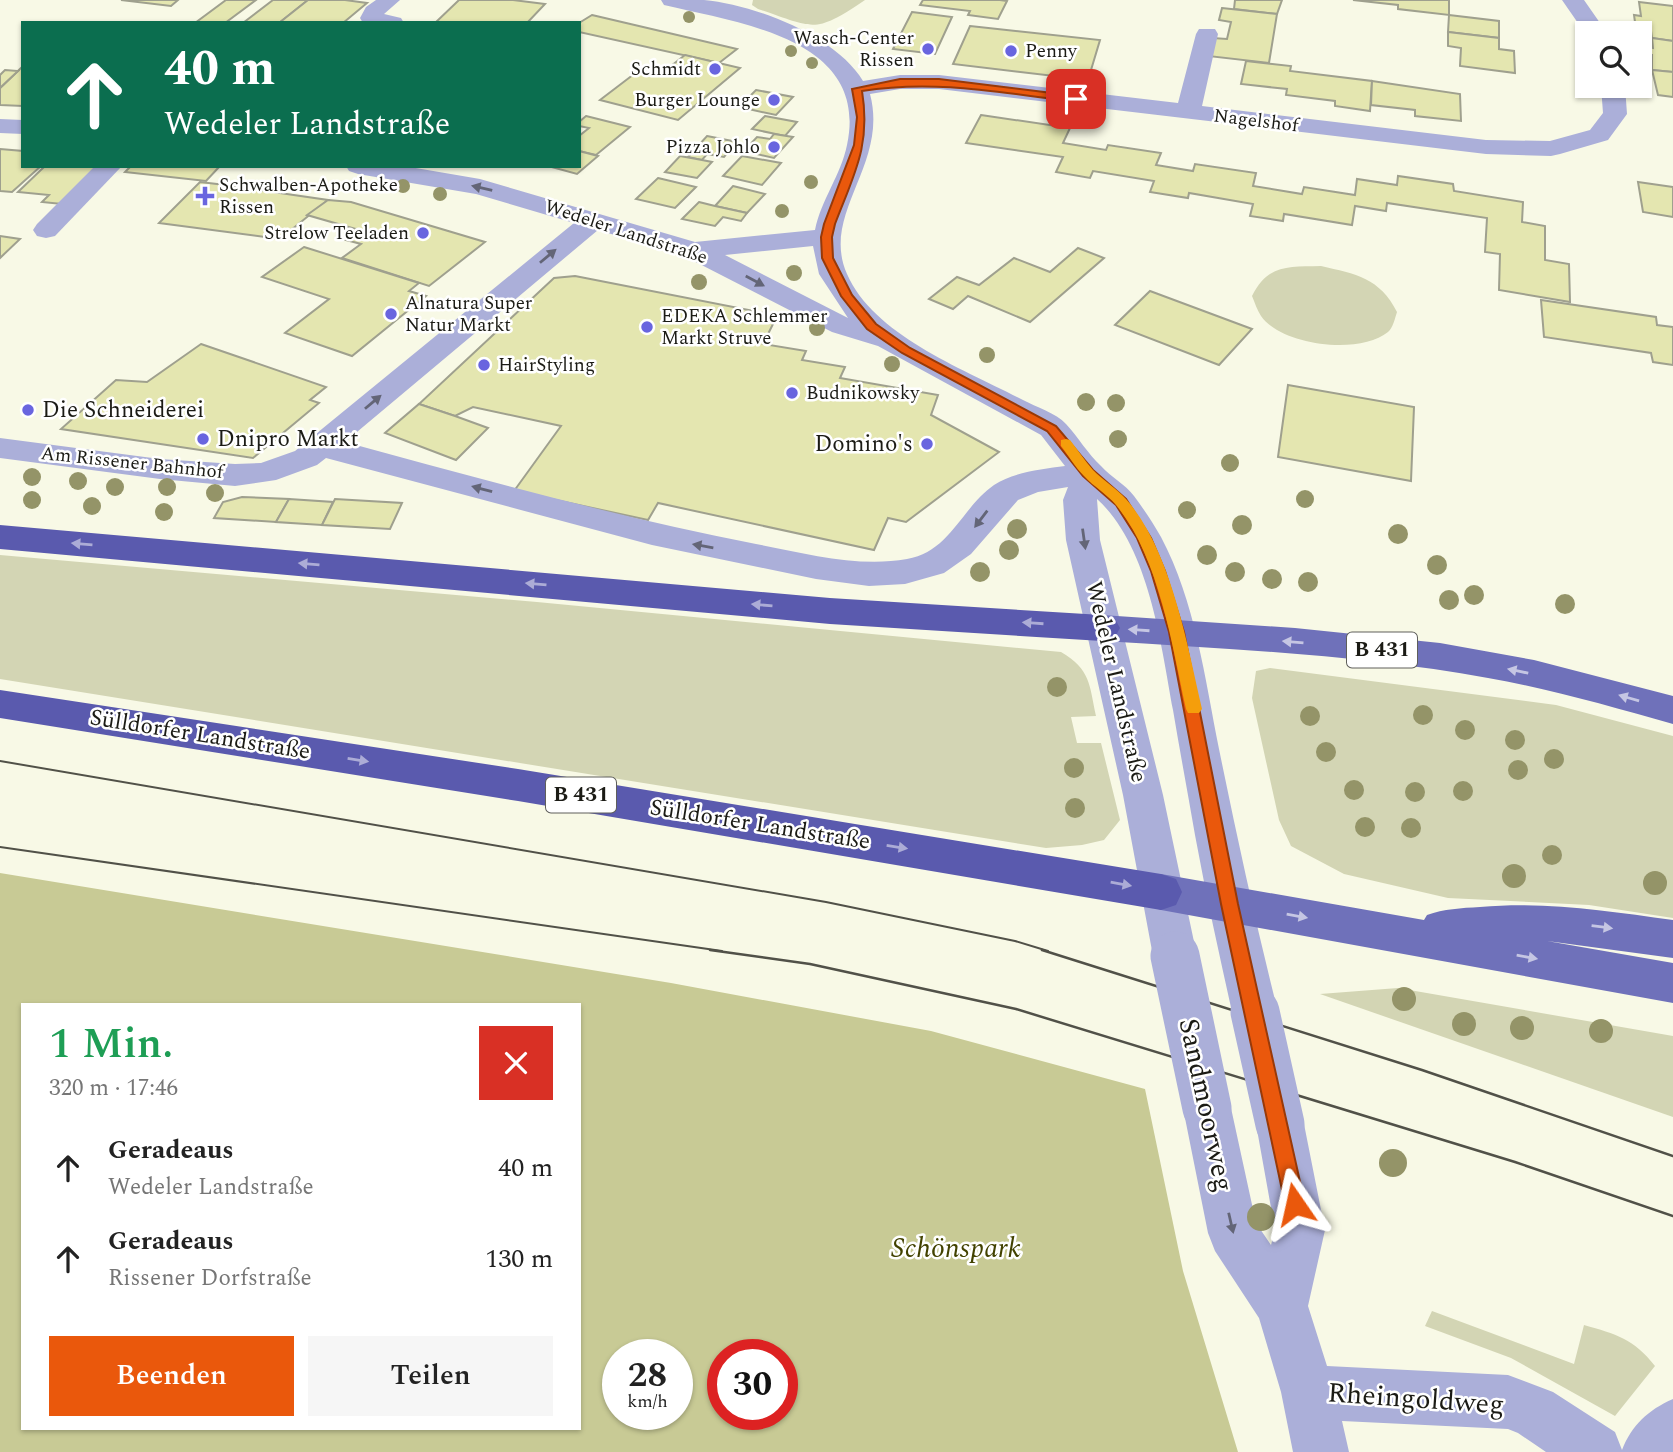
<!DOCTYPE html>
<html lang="de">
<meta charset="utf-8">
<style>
body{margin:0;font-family:Spectral,serif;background:#f6f6f6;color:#222;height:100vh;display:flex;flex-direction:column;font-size:26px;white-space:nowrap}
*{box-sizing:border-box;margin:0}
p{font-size:23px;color:#767676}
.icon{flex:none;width:38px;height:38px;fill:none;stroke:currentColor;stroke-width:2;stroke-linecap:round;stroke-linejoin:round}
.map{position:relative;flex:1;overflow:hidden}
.details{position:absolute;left:21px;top:1003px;width:560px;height:427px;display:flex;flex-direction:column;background:#fff;border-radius:0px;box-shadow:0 2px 5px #0004}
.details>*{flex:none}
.hud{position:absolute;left:21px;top:21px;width:560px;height:147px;border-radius:0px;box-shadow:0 2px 5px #0004;background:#0b6e4f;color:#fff;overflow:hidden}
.fabs{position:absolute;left:1575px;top:21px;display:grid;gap:14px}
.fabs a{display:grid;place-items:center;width:77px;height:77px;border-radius:0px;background:#fff;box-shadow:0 2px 5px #0004;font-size:35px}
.speed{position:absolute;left:602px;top:1339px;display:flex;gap:14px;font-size:35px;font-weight:700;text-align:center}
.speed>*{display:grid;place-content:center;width:91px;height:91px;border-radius:50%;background:#fff;box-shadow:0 2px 5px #0004;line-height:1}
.speed small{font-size:18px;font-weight:400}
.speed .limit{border:10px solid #d22;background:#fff;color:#111}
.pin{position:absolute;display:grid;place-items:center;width:60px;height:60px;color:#fff;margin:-30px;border-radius:14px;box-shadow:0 4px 10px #0006}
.me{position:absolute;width:77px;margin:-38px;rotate:349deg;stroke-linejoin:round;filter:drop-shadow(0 0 5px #0008)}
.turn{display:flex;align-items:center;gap:24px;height:147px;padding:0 28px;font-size:32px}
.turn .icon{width:91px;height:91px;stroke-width:2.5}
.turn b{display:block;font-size:49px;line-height:60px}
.round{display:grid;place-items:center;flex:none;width:74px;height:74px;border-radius:0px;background:#f6f6f6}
.overview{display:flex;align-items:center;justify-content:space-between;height:119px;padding:0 28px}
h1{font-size:42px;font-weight:600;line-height:52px;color:#1e9e55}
.action{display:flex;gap:14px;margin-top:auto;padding:14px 28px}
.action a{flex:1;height:80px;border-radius:0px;background:#ea580c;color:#fff;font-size:28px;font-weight:600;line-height:80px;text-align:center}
.action a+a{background:#f6f6f6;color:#222}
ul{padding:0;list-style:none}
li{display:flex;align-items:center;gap:21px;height:91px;padding:0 28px}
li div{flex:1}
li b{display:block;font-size:26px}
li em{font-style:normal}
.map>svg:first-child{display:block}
.green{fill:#d3d5b4}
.forest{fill:#c8ca95;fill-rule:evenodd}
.building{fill:#e4e6b0;stroke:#9fa08e;stroke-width:2}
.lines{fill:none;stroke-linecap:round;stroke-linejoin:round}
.minor{fill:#abafd9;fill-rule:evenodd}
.major{fill:#6f71ba;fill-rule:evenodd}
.highway{fill:#5a5aae;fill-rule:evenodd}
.tram-far1{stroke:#515148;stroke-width:2}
.tram{stroke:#515148;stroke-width:2.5}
.minor-bridge{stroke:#abafd9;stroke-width:49}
.tree{fill:#949468}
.oneway{fill:#636577}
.oneway2{fill:#acacd6}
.oneway3{fill:#c5c6e3}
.route{fill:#ea580c;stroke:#983908;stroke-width:2}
.slow{fill:#f59e0b}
.poi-dot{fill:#6965df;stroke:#fff;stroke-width:2.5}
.labels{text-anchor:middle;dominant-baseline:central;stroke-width:5;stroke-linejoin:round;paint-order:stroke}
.far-poi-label{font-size:19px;fill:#1b1b15;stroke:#fff;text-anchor:start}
.far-street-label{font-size:19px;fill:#1b1b15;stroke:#fff}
.shield{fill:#fff;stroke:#5f5f5b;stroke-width:2}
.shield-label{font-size:21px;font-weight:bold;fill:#1b1b15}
.poi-label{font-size:23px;fill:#1b1b15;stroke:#fff;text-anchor:start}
.street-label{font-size:23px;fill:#1b1b15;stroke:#fff}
.near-street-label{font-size:28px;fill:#1b1b15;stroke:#fff}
.near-park-label{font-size:28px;font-style:italic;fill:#424200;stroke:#fff}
</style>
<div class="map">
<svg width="1673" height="1452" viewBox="0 0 1673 1452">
<rect width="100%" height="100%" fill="#f8f9e6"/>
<g class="green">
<path d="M753 0H865C813 35 815 28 758 9L752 5Z"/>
<path d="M1321 266C1356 274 1380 278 1397 312 1395 318 1393 328 1388 332 1360 355 1282 346 1261 316 1257 310 1255 303 1252 296 1268 264 1288 267 1321 266Z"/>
<path d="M0 555 537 602 1061 652C1091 670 1089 684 1096 716L1071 717 1077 743H1101L1120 820 1104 840 1082 845 1046 848 0 679Z"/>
<polygon points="1270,668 1556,705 1673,736 1673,918 1589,905 1448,898 1344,874 1291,846 1279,820 1252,698 1256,671"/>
<polygon points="1398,988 1673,1036 1673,1117 1320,994"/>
<path d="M1432 1311 1574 1364 1584 1325C1616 1334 1634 1339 1655 1366L1615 1416 1511 1358 1425 1326Z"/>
</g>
<path class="forest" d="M0 873 671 983 931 1031 1145 1089 1183 1271 1238 1452H0ZM23 1004H579V1428H23ZM618 1354H677V1414H618ZM723 1354H782V1414H723Z"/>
<g class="building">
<polygon points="121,0 178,0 171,6"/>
<polygon points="226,0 256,0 225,23 195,23"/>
<polygon points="273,0 308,0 279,23 243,23"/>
<polygon points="308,0 345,0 367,3 343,23 279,23"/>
<polygon points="459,0 513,0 545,4 527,23 435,23"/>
<polygon points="923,0 1000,0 1007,1 998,19 968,15 970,11 920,5"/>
<polygon points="1235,0 1282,0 1277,14 1234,9"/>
<polygon points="1353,0 1449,0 1449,15 1398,9 1398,5"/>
<polygon points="1639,2 1673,6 1673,41 1652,38 1650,24 1635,22 1634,15 1641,16"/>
<polygon points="1222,8 1277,14 1269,63 1208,56 1213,38 1227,39 1231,22 1219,20"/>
<polygon points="912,12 952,17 935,54 893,49"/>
<polygon points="592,15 737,49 719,63 579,32 579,23"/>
<polygon points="1449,15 1499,21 1499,38 1448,32"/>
<polygon points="970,26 1100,40 1088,80 953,64"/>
<polygon points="1448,32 1499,38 1499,49 1514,51 1515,73 1460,66 1461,48 1448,46"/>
<polygon points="1652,38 1673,41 1673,72 1652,70 1652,55 1644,54 1644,46 1653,48"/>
<polygon points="685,55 740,68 678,120 600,100 638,71 658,76"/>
<polygon points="1246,61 1291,66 1290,71 1372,81 1370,111 1335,106 1335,101 1286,95 1287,89 1241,84"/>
<polygon points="23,66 23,106 0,105 0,88"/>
<polygon points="5,70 18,71 0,88 0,75"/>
<polygon points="1652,70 1673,72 1673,97 1658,95"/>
<polygon points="1372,81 1460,94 1461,121 1415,116 1415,110 1371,105"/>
<polygon points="756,90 793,97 776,115 739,107"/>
<polygon points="981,115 1070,128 1063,143 1106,150 1108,145 1161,153 1156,165 1193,171 1195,164 1256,173 1253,186 1302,194 1304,187 1355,195 1357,179 1397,185 1398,176 1453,184 1454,191 1523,202 1522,222 1545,226 1545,260 1569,264 1570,302 1499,290 1500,254 1485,252 1487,218 1387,203 1386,211 1355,206 1352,225 1284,214 1283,221 1250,216 1253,204 1189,193 1188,198 1150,192 1154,181 1093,171 1090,178 1056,172 1063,157 966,143"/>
<polygon points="586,116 630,127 596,155 579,151 579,136 589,128 579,126 579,122"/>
<polygon points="765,116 797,122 785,136 752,129"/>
<polygon points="774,134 793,137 774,158 744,151 757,137 770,139"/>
<polygon points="707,136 737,142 724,157 707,154 702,160 688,157"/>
<polygon points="0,149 23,151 23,166 41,166 12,192 0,191"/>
<polygon points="579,151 598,156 577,174 548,166 579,166"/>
<polygon points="680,156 702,160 712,162 697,178 665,172"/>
<polygon points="742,156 781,163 762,185 723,176"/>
<polygon points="45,166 100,166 62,204 42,202 49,195 18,192"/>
<polygon points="220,166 206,181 125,172 131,166"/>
<polygon points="658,178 696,187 675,208 636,199"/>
<polygon points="200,182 217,184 328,200 280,239 159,223"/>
<polygon points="1638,182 1673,187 1673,217 1643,212"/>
<polygon points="733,186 765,194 747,213 715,206"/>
<polygon points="328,200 351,202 485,242 429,286 342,258 361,244 346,240 359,230 307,215"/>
<polygon points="699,202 715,206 747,213 741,221 723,217 715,226 682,219"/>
<polygon points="0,236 20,239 0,258"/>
<polygon points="304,247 419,283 409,291 426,296 352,356 285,333 329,299 262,277"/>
<polygon points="1078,248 1104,258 1030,322 968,296 953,309 929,299 957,277 979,285 1014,258 1050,272"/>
<polygon points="575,276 769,314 774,322 763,344 806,351 802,360 845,367 840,378 938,395 931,415 999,452 906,522 888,518 874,550 658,503 648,520 514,491 561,426 473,407 455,416 419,404 554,278"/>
<polygon points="1150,291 1252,329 1219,365 1115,325"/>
<polygon points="1541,300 1656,317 1657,325 1673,327 1673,365 1653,362 1651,353 1544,337"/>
<polygon points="201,344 326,387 310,400 319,403 253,458 61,429 116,380 147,382"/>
<polygon points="1288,385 1414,407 1411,481 1278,457"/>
<polygon points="419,404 455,416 488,428 456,460 385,433"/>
<polygon points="242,497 289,499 276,522 214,518 223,502"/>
<polygon points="289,499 333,502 322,525 276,522"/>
<polygon points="335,499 402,503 390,529 322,525"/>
</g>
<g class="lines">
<g class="minor">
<polygon points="376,0 400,0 384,14 401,18 404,23 363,23 360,18 366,7"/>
<path d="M661 0C675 0 690 0 704 0 756 5 836 36 863 81L900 75H939L1178 103 1196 34 1199 29H1215L1218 34 1202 106 1486 140 1550 141 1590 130 1603 113 1601 86H1625L1627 114 1608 140 1560 154 1551 156 1486 154 939 89H900L870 94C889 165 820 213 847 274 874 336 966 370 1023 400 1036 407 1056 413 1066 424 1078 437 1088 454 1101 466 1111 477 1125 484 1134 496 1143 508 1153 523 1161 537 1195 601 1205 678 1219 749 1237 837 1256 925 1278 1012L1271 1026 1255 1032 1239 1026 1232 1012C1219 953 1206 895 1195 835 1188 794 1180 752 1173 710 1161 644 1149 546 1097 499L1100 540 1163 795 1197 956 1191 970 1175 975 1159 970 1153 956 1123 795 1066 540 1063 500 1068 487 1038 492 1018 500 971 554 944 573 905 584 869 586 816 579 652 545 326 458 317 465 276 480 235 486 160 479 0 458V438L160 459 235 464 261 463 295 451 574 223 476 194 358 174 349 171 346 166H404L480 179 695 242 815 230C821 200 841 175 847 145 870 38 738 23 664 5ZM598 230 684 256 832 332 878 346 1041 435 1065 466C1042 469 1014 472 994 485 962 507 950 552 907 559 858 568 804 553 756 544 617 517 481 479 345 442ZM813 246 819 274 848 318 725 255Z"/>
<polygon points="1562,0 1584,0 1607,33 1587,33 1587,36"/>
<polygon points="0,119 23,120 23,134 0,133"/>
<polygon points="95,166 122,166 55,236 46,238 37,236 33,230 37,224"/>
<path d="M1207 1086 1224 1092 1231 1108 1256 1223 1271 1245 1275 1230 1256 1124 1263 1108 1280 1101 1297 1108 1304 1124 1325 1230 1308 1306 1327 1366 1508 1375 1553 1392 1615 1432 1622 1450C1632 1425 1648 1410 1673 1399V1452H1546L1518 1433 1508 1429 1342 1421 1349 1452H1293L1281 1392 1259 1318 1215 1251 1208 1233 1183 1108 1190 1092Z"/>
</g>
<g class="major">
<path d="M1102 615 1295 628 1440 643 1534 660 1673 696V724C1612 707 1550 689 1488 678 1360 655 1231 649 1102 641L1089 637 1084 628 1089 619Z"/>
<path d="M1161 874 1424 920 1427 915C1444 909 1461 908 1480 907 1546 901 1608 911 1673 920V958L1547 941 1673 963V1003L1161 910 1146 905 1140 892 1146 879Z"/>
</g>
<g class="highway">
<polygon points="0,525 830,598 1102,615 1115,619 1120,628 1115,637 1102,641 830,624 0,549"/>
<polygon points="0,690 518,769 1161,874 1176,879 1182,892 1176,905 1161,910 518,801 0,718"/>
</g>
<g class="tram-far1">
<polyline points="0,761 826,902 1015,941 1048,951"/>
<polyline points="0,847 722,951"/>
</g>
<g class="tram">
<polyline points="710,950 810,964 1016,1009 1515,1162 1673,1216"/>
<polyline points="1042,950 1422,1070 1673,1156"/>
</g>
<g class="minor-bridge">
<polyline points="1175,956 1207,1108"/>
<polyline points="1255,1012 1280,1124"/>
</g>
</g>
<g class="tree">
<circle cx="689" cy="17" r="6"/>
<circle cx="791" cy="51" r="6"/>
<circle cx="812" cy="63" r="6"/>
<circle cx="811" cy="182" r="7"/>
<circle cx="403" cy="186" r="7"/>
<circle cx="440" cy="194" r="7"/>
<circle cx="782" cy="211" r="7"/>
<circle cx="794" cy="273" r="8"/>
<circle cx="699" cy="282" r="8"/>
<circle cx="817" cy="328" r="8"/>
<circle cx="987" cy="355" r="8"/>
<circle cx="892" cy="364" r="8"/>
<circle cx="1086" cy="402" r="9"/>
<circle cx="1116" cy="403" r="9"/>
<circle cx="1118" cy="439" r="9"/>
<circle cx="1230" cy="463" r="9"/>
<circle cx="32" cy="477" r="9"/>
<circle cx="78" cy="481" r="9"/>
<circle cx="115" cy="487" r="9"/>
<circle cx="167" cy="487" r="9"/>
<circle cx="215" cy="493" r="9"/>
<circle cx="1305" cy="499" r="9"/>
<circle cx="32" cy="500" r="9"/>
<circle cx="92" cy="506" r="9"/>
<circle cx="1187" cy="510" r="9"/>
<circle cx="164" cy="512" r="9"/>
<circle cx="1242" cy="525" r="10"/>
<circle cx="1017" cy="529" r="10"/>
<circle cx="1398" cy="534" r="10"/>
<circle cx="1009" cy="550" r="10"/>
<circle cx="1207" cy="555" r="10"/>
<circle cx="1437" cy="565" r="10"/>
<circle cx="980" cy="572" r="10"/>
<circle cx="1235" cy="572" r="10"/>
<circle cx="1272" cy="579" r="10"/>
<circle cx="1308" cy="582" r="10"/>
<circle cx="1474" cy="595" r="10"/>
<circle cx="1449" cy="600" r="10"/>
<circle cx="1565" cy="604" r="10"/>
<circle cx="1057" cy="687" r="10"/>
<circle cx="1423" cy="715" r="10"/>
<circle cx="1310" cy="716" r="10"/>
<circle cx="1465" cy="730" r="10"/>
<circle cx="1515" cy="740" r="10"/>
<circle cx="1326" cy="752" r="10"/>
<circle cx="1554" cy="759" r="10"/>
<circle cx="1074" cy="768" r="10"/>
<circle cx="1518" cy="770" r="10"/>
<circle cx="1354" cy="790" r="10"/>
<circle cx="1463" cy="791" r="10"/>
<circle cx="1415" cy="792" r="10"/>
<circle cx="1075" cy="808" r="10"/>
<circle cx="1365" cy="827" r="10"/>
<circle cx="1411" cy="828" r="10"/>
<circle cx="1552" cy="855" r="10"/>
<circle cx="1514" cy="876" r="12"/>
<circle cx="1655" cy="883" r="12"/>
<circle cx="1404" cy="999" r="12"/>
<circle cx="1464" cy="1024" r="12"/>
<circle cx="1522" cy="1028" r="12"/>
<circle cx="1601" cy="1031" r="12"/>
<circle cx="1393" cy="1163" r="14"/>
<circle cx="1261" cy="1217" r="14"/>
</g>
<defs><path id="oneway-solid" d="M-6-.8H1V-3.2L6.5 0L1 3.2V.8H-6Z" transform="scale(1.75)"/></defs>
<g class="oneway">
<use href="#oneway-solid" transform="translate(482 188) rotate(-167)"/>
<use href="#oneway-solid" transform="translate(548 256) rotate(-40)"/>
<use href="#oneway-solid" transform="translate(755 281) rotate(28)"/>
<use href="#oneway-solid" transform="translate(373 402) rotate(-40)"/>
<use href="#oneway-solid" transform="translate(482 489) rotate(-165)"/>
<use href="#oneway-solid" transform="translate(981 519) rotate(127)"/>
<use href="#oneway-solid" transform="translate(1084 539) rotate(82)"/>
<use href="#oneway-solid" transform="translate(703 546) rotate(-170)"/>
<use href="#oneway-solid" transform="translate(1231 1223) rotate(77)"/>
</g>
<g class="oneway2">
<use href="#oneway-solid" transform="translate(82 544) rotate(-175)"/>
<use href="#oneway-solid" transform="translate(309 564) rotate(-175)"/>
<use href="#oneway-solid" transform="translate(536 584) rotate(-175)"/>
<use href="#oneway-solid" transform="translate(762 605) rotate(-175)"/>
<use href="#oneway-solid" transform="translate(1033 623) rotate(-176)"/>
<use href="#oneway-solid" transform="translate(358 760) rotate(9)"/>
<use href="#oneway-solid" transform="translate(897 847) rotate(9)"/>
<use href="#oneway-solid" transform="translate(1121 884) rotate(10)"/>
</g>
<g class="oneway3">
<use href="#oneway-solid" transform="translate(1139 630) rotate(-176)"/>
<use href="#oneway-solid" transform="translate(1293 642) rotate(-175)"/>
<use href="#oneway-solid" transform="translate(1518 671) rotate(-168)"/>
<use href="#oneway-solid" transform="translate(1629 698) rotate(-164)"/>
<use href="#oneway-solid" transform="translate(1297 916) rotate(10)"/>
<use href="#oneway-solid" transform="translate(1602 927) rotate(7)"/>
<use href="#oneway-solid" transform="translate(1527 957) rotate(10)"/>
</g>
<path class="route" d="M900 79H939L1076 96 1081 99 1076 102C1003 93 935 79 862 91 871 146 854 174 835 224L832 237 833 258 852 295 876 324 910 348 1056 426 1093 470 1126 499 1151 538 1165 571 1184 632 1238 904 1305 1204 1302 1211 1295 1214 1288 1211 1285 1204 1221 904 1169 632 1151 571 1137 538 1116 505 1083 476 1047 431 902 353 867 329 841 296 822 258 821 237 824 224 854 145 857 117 852 89Z"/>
<path class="slow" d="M1066 439 1070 440C1078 450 1085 461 1093 470 1103 480 1116 488 1126 499 1171 550 1187 644 1202 709L1199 713H1188L1186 709C1172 645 1159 557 1116 505 1107 494 1094 487 1084 476 1075 467 1069 456 1061 446V440Z"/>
<g class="poi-dot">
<circle cx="928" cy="49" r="7"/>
<circle cx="1011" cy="51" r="7"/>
<circle cx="715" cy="69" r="7"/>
<circle cx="774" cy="100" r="7"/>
<circle cx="774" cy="147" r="7"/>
<path d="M201.5 185.5h7v7h7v7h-7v7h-7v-7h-7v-7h7z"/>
<circle cx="423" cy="233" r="7"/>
<circle cx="391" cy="314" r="7"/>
<circle cx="647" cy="327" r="7"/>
<circle cx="484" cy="365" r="7"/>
<circle cx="792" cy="393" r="7"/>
<circle cx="28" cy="410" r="7"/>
<circle cx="203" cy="439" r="7"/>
<circle cx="927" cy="444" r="7"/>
</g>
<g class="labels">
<g class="far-poi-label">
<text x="914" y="38" text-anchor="end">Wasch-Center<tspan x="914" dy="22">Rissen</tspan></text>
<text x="1025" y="51">Penny</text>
<text x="701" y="69" text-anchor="end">Schmidt</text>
<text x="760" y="100" text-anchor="end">Burger Lounge</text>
<text x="760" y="147" text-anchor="end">Pizza Johlo</text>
<text x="219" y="185">Schwalben-Apotheke<tspan x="219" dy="22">Rissen</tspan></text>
<text x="409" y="233" text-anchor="end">Strelow Teeladen</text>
<text x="405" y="303">Alnatura Super<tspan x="405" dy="22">Natur Markt</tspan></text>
<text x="661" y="316">EDEKA Schlemmer<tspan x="661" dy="22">Markt Struve</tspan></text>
<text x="498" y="365">HairStyling</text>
<text x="806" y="393">Budnikowsky</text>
</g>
<g class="far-street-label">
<text transform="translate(1256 121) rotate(7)">Nagelshof</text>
<text transform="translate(626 232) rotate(18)">Wedeler Landstraße</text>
<text transform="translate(132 463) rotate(6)">Am Rissener Bahnhof</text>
</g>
<g class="shield">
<rect x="1347" y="632.5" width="70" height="35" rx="5"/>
<rect x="546" y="777.5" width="70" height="35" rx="5"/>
</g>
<g class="shield-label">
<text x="1382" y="650">B 431</text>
<text x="581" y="795">B 431</text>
</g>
<g class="poi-label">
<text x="42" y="410">Die Schneiderei</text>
<text x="217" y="439">Dnipro Markt</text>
<text x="913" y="444" text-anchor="end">Domino's</text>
</g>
<g class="street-label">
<text transform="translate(1116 682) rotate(77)">Wedeler Landstraße</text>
<text transform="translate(200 735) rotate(9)">Sülldorfer Landstraße</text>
<text transform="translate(760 825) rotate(9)">Sülldorfer Landstraße</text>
</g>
<g class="near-street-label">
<text transform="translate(1206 1105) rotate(78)">Sandmoorweg</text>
<text transform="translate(1416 1399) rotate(4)">Rheingoldweg</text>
</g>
<g class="near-park-label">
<text x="956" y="1248">Schönspark</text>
</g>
</g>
</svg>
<div class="fabs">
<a><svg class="icon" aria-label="search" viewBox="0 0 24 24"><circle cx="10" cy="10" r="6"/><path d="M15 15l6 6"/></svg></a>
</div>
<div class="speed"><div>28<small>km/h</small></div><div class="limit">30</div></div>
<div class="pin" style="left:1076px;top:99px;background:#d93025"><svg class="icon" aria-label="arrive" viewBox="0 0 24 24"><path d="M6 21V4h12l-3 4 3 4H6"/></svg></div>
<svg class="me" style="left:1295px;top:1204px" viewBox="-20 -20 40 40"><path d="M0-17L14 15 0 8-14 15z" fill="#ea580c" stroke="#fff" stroke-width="4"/></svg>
<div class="hud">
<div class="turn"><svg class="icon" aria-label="ahead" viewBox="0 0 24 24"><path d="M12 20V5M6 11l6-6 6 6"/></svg><div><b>40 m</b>Wedeler Landstraße</div></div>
</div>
<section class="details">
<div class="overview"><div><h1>1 Min.</h1><p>320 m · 17:46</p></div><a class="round" style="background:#d93025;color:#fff"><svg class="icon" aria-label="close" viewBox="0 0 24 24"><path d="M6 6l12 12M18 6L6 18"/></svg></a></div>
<ul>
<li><svg class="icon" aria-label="ahead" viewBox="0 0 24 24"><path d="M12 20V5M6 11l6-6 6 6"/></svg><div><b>Geradeaus</b><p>Wedeler Landstraße</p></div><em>40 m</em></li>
<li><svg class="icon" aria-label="ahead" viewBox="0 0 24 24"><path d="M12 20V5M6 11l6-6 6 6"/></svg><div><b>Geradeaus</b><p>Rissener Dorfstraße</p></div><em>130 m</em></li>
</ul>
<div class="action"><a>Beenden</a><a>Teilen</a></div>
</section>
</div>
